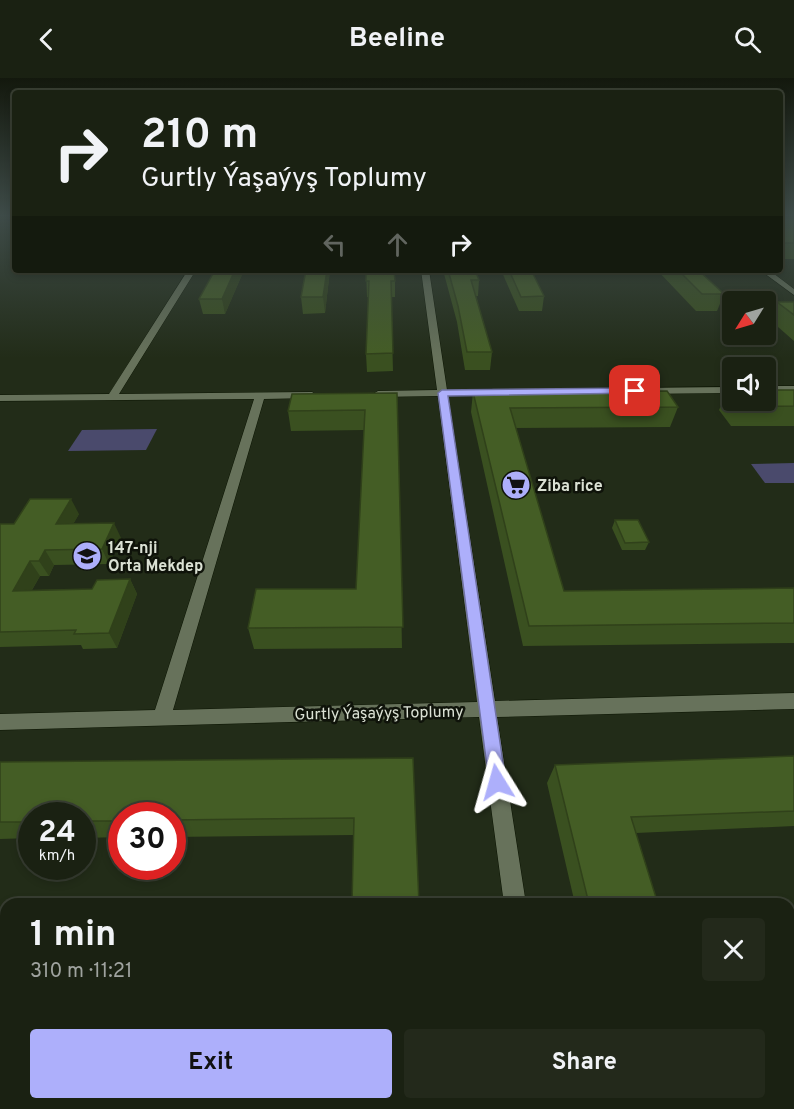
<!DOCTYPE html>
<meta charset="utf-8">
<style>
:root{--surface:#1a2112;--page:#23291b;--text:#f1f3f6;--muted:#9fa39f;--line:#383e32;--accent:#adaffb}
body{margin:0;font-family:Overpass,sans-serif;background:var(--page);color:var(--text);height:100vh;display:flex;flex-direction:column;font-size:22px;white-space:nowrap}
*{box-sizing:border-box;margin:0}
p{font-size:20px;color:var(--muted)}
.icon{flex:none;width:33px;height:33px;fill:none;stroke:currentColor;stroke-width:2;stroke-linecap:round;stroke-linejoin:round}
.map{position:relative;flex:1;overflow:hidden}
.panel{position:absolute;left:0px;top:820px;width:795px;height:212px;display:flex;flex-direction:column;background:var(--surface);border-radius:18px 18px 0 0;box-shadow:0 3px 9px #0003,0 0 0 2px var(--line)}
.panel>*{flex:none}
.hud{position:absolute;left:12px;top:12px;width:771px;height:183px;border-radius:6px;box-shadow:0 3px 9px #0003,0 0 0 2px var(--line);background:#1a2112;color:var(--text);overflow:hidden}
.needle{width:39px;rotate:233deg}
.fabs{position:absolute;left:722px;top:213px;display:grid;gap:12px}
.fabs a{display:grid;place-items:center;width:54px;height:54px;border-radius:6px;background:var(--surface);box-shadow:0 3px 9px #0003,0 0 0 2px var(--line);font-size:30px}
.speed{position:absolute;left:18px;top:724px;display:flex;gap:12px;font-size:30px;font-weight:700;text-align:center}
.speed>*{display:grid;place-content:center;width:78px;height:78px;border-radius:50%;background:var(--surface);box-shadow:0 3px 9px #0003,0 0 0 2px var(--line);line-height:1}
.speed small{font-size:15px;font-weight:400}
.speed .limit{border:9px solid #d22;background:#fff;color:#111}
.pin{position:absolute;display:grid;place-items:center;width:51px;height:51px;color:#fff;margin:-26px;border-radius:12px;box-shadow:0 3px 9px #0006}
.me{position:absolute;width:66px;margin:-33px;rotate:352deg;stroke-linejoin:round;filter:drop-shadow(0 0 4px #0008)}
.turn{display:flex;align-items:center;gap:21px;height:126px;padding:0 30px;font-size:27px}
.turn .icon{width:78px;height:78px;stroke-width:2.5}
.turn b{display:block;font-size:42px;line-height:51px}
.lanes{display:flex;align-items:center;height:57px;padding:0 30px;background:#0003;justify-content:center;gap:30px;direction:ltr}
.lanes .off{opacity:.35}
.round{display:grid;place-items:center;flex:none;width:63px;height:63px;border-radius:6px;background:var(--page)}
.summary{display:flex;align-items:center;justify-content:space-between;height:102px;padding:0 30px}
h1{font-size:36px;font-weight:700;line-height:45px}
.action{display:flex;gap:12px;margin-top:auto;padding:12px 30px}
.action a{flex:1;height:69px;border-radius:6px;background:var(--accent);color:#111;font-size:24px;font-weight:700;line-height:69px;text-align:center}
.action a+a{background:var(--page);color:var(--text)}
header{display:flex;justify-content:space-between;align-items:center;height:78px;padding:0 30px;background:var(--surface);font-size:27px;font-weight:700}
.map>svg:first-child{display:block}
.green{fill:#4a4a6c}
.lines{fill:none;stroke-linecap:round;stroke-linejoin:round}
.minor-casing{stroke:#0c1503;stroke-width:1}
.minor{fill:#67725b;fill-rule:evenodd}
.wall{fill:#3a5020}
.shaded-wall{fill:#30411a}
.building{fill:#445d25;stroke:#30411a;stroke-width:1.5}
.route{fill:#adaffb;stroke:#7072a3;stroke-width:1.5}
.labels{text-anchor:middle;stroke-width:5;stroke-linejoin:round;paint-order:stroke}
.poi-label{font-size:16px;font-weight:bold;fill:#dbe1d4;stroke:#0f130a;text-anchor:start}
.street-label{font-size:16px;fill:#dbe1d4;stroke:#0f130a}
</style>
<header><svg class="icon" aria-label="back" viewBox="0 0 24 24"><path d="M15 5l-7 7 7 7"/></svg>Beeline<svg class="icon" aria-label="search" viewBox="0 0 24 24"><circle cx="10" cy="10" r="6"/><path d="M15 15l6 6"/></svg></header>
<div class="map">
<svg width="794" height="1031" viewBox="0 0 794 1031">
<rect width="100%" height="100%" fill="#222c18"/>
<!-- green -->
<g class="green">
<polygon points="157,351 146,372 68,373 82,352"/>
<polygon points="794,385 794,405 765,405 751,386"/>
</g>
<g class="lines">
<!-- minor casing -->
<g class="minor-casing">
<g id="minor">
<polygon points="188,192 196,192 119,316 312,314 317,317 312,320 264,321 173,632 477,624 438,318 378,319 373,316 378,313 437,312 421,192 429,192 447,312 492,311 497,314 492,317 448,318 495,623 794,615 794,631 497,639 526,826 504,826 479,639 0,652 0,636 155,632 254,321 0,323 0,317 109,316"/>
<polygon points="760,192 769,192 794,211 794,217"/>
<rect x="765" y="308" width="29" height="6"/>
<polygon points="732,309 732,315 537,317 532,314 537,311"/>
<polygon points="529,1026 557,1026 558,1031 530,1031"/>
</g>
</g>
<!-- minor -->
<use href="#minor" class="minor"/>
</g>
<!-- wall -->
<g class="wall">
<rect x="780" y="140" width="14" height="41"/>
<polygon points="215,192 244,192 225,236 203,236 199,221"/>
<polygon points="306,192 330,192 325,235 303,236 301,219"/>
<polygon points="366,192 395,203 395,219 391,219 393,293 367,294 366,276 369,219 367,219"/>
<polygon points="443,192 475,192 479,202 478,218 476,218 492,274 490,292 465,292 457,244"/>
<polygon points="501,192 531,192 544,218 542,233 519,233"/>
<polygon points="657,192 698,192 724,216 717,233 696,233"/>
<polygon points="777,224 794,224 794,263 769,241"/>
<polygon points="794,312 794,348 731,348 719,332 728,313 732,313 732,322 765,322"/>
<polygon points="473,314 678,329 670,349 516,350 564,513 794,510 794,565 523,568 471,334"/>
<polygon points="397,315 402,570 254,571 248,550 356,511 364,352 291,353 288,333"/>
<polygon points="79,436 73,446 121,460 109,486 54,487 49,498 40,498 32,512 92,511 130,501 137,516 117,570 83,571 81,567 0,569 0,446 14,446"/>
<polygon points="615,442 649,464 645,472 622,472 612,450"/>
<polygon points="794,678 794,748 636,755 658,826 575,826 547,705 555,687"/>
<polygon points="413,680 354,757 172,759 172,738 122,738 122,759 82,760 82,738 32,738 32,760 0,761 0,684"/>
</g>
<!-- shaded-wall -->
<g class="shaded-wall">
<polygon points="235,192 244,192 225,236 222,221"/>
<polygon points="327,192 330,192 325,235 323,219"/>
<polygon points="71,421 79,436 65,461 56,446"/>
<polygon points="114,445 121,460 109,486 102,471"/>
<polygon points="45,472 54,487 49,498 39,483"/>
<polygon points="30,483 40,498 23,527 13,513"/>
<polygon points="130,501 137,516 117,570 109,555"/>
</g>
<!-- building -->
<g class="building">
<rect x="780" y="140" width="14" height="25"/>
<polygon points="215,192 235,192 222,221 199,221"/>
<polygon points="306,192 327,192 323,219 301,219"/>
<polygon points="366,192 394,192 395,203 391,203 393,275 366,276 369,203 366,203"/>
<polygon points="448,192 475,192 479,202 471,202 492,274 467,274 458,228"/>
<polygon points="509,192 531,192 544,218 521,219"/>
<polygon points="678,192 698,192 724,216 702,216"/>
<polygon points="777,224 794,224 794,237"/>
<polygon points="765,312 794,312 794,328 741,329 736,322 765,322"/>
<polygon points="667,313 678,329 510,330 564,513 794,510 794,545 529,548 473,314"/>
<polygon points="728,313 732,313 732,318"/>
<polygon points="397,315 403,549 248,550 256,511 356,511 365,332 288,333 292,316"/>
<polygon points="30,421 71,421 56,446 114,445 102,471 45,472 39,483 30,483 13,513 92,511 97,502 130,501 109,555 74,556 76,552 0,554 0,446 14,446"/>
<polygon points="615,442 638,442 649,464 625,465"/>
<polygon points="794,678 794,733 631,739 658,826 589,826 555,687"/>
<polygon points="413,680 419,826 352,826 354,740 172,742 172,738 122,738 122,743 82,743 82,738 32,738 32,744 0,744 0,684"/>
</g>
<!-- sky -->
<linearGradient id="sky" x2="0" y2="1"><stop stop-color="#13180d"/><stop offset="0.49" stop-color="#3e4b48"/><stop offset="1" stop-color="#3e4b48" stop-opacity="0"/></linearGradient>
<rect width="794" height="280" fill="url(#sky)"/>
<!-- route -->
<polygon class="route" points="635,310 639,313 638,315 448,318 506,704 504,710 497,713 491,710 489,704 438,315 442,312"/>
<!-- icons -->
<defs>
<g id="supermarket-disc" transform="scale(1.5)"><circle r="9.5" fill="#adaffb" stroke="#0f130a"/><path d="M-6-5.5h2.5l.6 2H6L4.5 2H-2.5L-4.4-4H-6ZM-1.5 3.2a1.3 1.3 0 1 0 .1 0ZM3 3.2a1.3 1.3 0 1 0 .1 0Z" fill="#111"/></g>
<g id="school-disc" transform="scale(1.5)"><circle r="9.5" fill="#adaffb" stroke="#0f130a"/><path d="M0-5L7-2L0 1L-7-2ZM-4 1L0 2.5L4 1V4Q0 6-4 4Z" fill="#111"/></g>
</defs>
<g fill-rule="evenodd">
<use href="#supermarket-disc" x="516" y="407"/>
<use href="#school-disc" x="87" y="478"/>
</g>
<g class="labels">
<!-- poi labels -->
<g class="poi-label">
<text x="537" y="413">Ziba rice</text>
<text x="108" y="475">147-nji<tspan x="108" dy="18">Orta Mekdep</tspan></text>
</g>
<!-- street labels -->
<g class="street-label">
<text transform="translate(379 634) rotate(-1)" y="6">Gurtly Ýaşaýyş Toplumy</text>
</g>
</g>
</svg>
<div class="fabs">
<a><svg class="needle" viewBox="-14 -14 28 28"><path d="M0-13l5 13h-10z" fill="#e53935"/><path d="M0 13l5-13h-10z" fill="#9fa39f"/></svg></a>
<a><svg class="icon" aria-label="sound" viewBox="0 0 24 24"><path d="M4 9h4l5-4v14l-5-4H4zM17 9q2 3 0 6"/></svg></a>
</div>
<div class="speed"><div>24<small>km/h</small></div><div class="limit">30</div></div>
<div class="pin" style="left:635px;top:313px;background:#d93025"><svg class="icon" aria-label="arrive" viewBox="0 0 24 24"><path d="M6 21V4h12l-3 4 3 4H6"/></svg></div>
<svg class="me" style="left:497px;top:704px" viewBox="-20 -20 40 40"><path d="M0-17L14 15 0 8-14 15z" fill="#adaffb" stroke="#fff" stroke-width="4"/></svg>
<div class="hud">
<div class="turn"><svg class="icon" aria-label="right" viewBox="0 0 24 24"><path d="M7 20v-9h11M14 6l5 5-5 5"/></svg><div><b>210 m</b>Gurtly Ýaşaýyş Toplumy</div></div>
<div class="lanes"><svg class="icon off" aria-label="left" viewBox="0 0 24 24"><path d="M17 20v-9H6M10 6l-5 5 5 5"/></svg><svg class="icon off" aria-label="ahead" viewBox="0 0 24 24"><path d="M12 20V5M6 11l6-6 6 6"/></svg><svg class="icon" aria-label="right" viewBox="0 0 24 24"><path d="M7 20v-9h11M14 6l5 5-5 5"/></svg></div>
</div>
<section class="panel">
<div class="summary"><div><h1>1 min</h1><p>310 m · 11:21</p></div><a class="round"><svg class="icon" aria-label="close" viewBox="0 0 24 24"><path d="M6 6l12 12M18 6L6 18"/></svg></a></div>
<div class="action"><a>Exit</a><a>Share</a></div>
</section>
</div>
